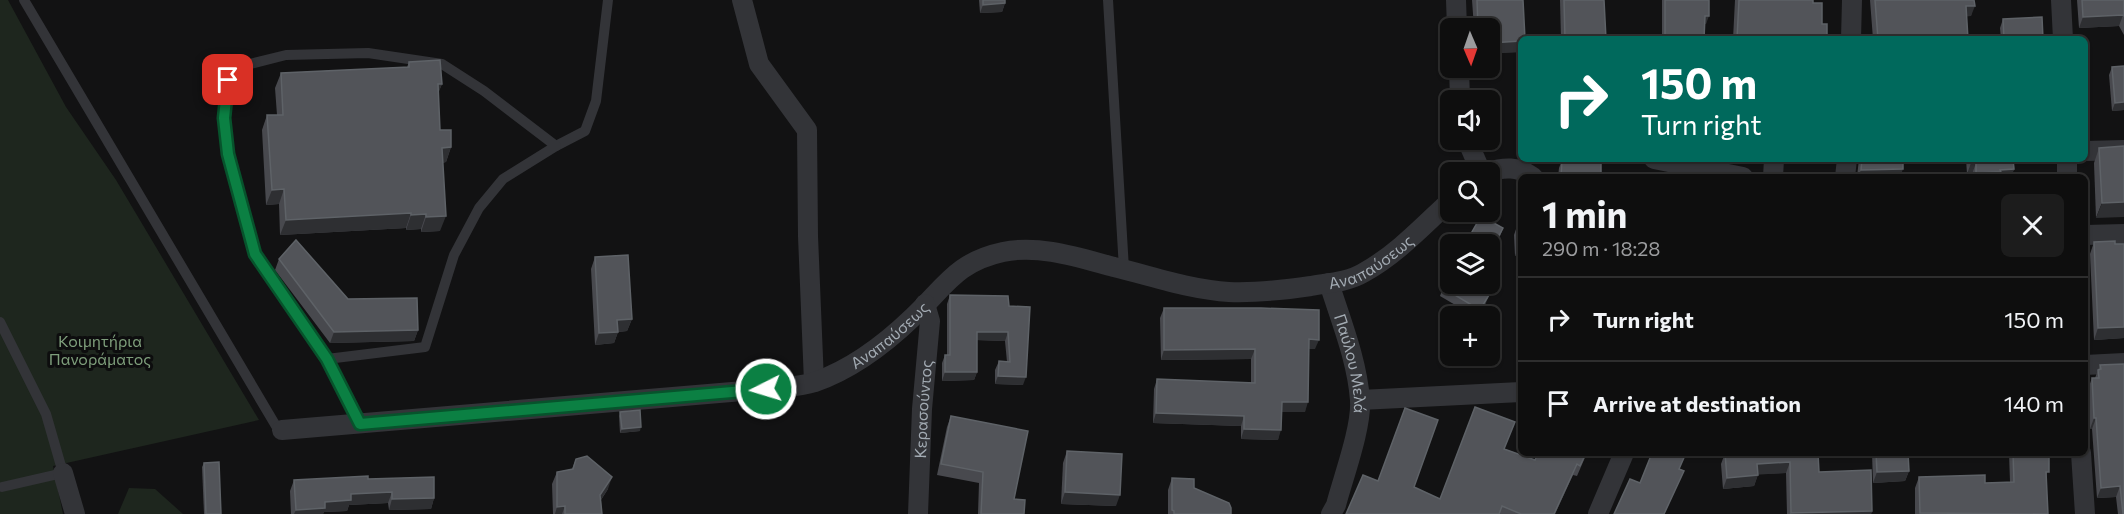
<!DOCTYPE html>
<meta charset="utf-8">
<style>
:root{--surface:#0e0e0e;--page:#1c1c1c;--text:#f1f3f6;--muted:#9b9c9e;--line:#2e2e2e}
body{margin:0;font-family:Commissioner,sans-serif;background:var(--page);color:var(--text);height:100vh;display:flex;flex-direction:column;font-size:22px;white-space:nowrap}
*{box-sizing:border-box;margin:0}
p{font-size:20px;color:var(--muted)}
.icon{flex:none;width:33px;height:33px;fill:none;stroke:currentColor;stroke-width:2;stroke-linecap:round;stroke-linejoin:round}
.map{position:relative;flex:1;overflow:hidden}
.sheet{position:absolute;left:1518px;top:174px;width:570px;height:282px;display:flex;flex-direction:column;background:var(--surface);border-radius:9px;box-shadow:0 2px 4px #0004,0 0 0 2px var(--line)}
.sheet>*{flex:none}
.hud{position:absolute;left:1518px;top:36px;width:570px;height:126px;border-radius:9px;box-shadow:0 2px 4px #0004,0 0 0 2px var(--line);background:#00695c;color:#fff;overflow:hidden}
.needle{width:39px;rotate:178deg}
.fabs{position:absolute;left:1440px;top:18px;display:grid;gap:12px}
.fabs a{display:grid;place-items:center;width:60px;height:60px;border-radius:9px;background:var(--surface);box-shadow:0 2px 4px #0004,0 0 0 2px var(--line);font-size:30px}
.pin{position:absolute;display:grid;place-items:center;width:51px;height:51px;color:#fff;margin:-26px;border-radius:12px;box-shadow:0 3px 9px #0006}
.me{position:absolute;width:66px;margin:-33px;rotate:265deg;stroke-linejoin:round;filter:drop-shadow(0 0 4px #0008)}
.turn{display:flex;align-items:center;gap:21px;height:126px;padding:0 24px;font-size:27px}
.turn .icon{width:78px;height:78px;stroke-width:2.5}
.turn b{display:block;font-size:42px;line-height:51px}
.round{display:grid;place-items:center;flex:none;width:63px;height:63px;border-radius:9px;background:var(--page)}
.head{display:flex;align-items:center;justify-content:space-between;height:102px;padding:0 24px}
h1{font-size:36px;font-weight:700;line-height:45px}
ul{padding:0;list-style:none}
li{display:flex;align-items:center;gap:18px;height:84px;padding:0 24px;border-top:2px solid var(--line)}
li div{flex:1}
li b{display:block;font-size:22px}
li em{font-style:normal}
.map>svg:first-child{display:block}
.green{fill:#1e261e}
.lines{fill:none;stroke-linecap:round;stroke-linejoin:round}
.service{stroke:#333438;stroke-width:10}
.minor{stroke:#333438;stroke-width:20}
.wall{fill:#48494e}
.shaded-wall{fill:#2e2f32}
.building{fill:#525459;stroke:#5e6267;stroke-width:1.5}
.route-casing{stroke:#07532c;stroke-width:15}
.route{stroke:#0b8043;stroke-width:10}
.labels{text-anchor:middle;stroke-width:6;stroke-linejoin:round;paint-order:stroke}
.street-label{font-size:16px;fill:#a3abb3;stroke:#0d0d0e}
.park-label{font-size:16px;fill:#7e9e7b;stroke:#0d0d0e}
</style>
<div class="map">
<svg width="2124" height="514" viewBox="0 0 2124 514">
<rect width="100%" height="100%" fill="#121213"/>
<!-- green -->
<g class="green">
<polygon points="0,0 8,0 66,107 116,180 259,420 53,466 63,514 0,514"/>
<polygon points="129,488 155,489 183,514 118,514"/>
</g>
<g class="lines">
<!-- service -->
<g class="service">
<polyline points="24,0 276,426 282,430"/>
<polyline points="1108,0 1124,269"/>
<polyline points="556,146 585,131 596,101 608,0"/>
<polyline points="0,322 46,414 63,473 2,487"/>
<polyline points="327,359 425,347 454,255 479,208 503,179 556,146 484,91 442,64 368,53 286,55 246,65 228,80 224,118 228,154 255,254 327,359 360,424"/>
</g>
<!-- minor -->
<g class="minor">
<polyline points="742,0 759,64 807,130 808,236 814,382"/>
<polyline points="1456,0 1457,28"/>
<polyline points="2061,0 2063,39"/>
<polyline points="1851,39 1852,0"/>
<polyline points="1459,68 1460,100"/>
<polyline points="1467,140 1481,172"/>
<polyline points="2085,151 2124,150"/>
<polyline points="1654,159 1743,177"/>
<polyline points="2067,159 2067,177"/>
<path d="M1487,172c17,-5 31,-6 46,5"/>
<polyline points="1773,177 1774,159"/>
<polyline points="1845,177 1847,159"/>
<polyline points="2085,235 2124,234"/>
<path id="s1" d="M1329,283c12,38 28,77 31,117 2,27 -17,78 -24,105l-5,9"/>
<polyline points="2085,365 2124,363"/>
<polyline points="1360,400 1521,392"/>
<path id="s2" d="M282,430l484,-41c16,-2 34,-2 49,-7 37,-13 70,-38 98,-65 32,-30 43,-55 90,-65 36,-8 77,6 111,15 38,9 77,23 115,25 27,1 55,-2 82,-6 17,-3 37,-4 52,-13 33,-18 60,-47 87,-72"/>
<polyline points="2081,453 2085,514"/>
<polyline points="63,473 75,514"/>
<path id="s3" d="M918,514l4,-105 8,-88 -5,-17"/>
<polyline points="1598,514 1624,453"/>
</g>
</g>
<!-- wall -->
<g class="wall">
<polygon points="979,0 1005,0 1005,3 1002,12 980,13"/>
<polygon points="1472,0 1523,0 1521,52 1490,53 1490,28 1474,28"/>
<polygon points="1560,0 1604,0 1606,39 1561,39"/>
<polygon points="1662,0 1709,0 1706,24 1704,24 1704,39 1662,39"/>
<polygon points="1735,0 1813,0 1813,3 1827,39 1733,39"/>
<polygon points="1870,0 1974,0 1971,16 1966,16 1968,39 1873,39"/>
<polygon points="2077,0 2124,0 2124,35 2119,26 2079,28"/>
<polygon points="2003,19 2043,39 2001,39 2000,28"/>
<polygon points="409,62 442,84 438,93 440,130 451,147 446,162 442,163 440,231 421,232 421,229 406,230 406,228 280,235 279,204 266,205 262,130 267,115 277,115 275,88 281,73 407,67"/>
<polygon points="2124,66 2124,110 2112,111 2109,75 2112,67"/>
<polygon points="2124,146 2096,218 2094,163 2099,148"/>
<polygon points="1859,159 1966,159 1903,162 1900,177 1857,177"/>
<polygon points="1966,159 2013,159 2014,169 2011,177 1972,177 1972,174 1967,174"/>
<polygon points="1562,160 1601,177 1558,177 1559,168"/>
<polygon points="1517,226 1521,226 1521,301 1518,256 1515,256 1514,235"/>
<polygon points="1503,228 1500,236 1490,244 1467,244 1468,239"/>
<polygon points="2094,242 2115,244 2124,244 2124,338 2094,340 2090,254"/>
<polygon points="595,257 632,319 627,331 618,332 614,343 595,345 591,269"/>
<polygon points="279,259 348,299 418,330 414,341 330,343 275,270"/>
<polygon points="1476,287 1486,303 1478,316 1474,316 1440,296 1443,288"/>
<polygon points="950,295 1009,306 1023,385 995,384 995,370 999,361 1007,362 1005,341 977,340 977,372 974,380 942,381 942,363 945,355 947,355 947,304"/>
<polygon points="1164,308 1315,349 1309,349 1305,412 1282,412 1278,440 1241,439 1241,426 1153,423 1154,389 1157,379 1251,383 1251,359 1161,360 1160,318"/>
<polygon points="2100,365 2124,514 2118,514 2116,497 2097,498 2092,429 2090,429 2088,389 2092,378 2095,378"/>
<polygon points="620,412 640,431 620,433 619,416"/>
<polygon points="951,416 1014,499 1024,514 978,514 979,483 937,475 947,427"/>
<polygon points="1505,449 1535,460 1587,453 1577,476 1573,475 1555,514 1346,514 1378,481 1414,487 1440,499"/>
<polygon points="1067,451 1116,506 1061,504 1063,463"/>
<polygon points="1725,453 1818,453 1819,472 1872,511 1871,514 1787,514 1786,473 1758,474 1754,486 1723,489 1721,464"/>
<polygon points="1872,453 1908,453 1909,471 1905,481 1873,483"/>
<polygon points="2009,453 2049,453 2046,480 2048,514 1915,514 1915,488 1919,477 1985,483 2010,482"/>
<polygon points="576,459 608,489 601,500 602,514 553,514 552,484 557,472 572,469"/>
<polygon points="204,463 220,514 204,514 202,467"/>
<polygon points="1172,478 1194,488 1231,514 1168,514 1168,490"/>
<polygon points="368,479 434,498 431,509 389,510 388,503 349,505 347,511 324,512 323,514 291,514 290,491 294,480"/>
</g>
<!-- shaded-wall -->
<g class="shaded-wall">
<polygon points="1005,3 1002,12 980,13 983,5"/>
<polygon points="1966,6 1975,6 1971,16 1962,17"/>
<polygon points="2123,15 2119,26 2079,28 2083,17"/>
<polygon points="1705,16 1709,16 1706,24 1702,24"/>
<polygon points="1521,41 1521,52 1490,53 1490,43"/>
<polygon points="438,84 442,84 436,99"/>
<polygon points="2124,102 2124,110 2112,111 2115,103"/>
<polygon points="451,147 446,162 436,163 442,148"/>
<polygon points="1900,159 1966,159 1899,163"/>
<polygon points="1971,163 1976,163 1972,174 1967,174"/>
<polygon points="1903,169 1900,177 1858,177 1861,170"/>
<polygon points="2014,169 2011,177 1975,177 1976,173 2000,170"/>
<polygon points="284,189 279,204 266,205 272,190"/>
<polygon points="2124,202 2124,217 2096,218 2102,203"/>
<polygon points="411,213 406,228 280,235 286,220"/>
<polygon points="426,214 421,229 406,230 411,215"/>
<polygon points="446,216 440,231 421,232 426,217"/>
<polygon points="1503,228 1500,236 1490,256 1490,253"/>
<polygon points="1518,248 1521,248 1518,256 1515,256"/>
<polygon points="1489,295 1486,303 1477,316 1480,310"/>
<polygon points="632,319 627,331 618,332 614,343 595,345 599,333 617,320"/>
<polygon points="2124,327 2124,338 2094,340 2098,328"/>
<polygon points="418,330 414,341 330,343 334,332"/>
<polygon points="977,332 1008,332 1005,341 974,340"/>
<polygon points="1309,339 1319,340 1315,349 1305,349"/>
<polygon points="1255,349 1251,359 1161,360 1164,350"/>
<polygon points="945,372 977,372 974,380 942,381"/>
<polygon points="998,376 1026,377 1023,385 995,384"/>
<polygon points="1282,402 1308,402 1305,412 1278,412"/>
<polygon points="1156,413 1244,416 1241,426 1153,423"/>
<polygon points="2094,418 2096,418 2092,429 2090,429"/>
<polygon points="641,427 640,431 620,433 622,429"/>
<polygon points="1244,429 1281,430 1278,440 1241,439"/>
<polygon points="1790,462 1786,473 1753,475 1757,464"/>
<polygon points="1577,464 1555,514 1554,514"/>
<polygon points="1909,471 1905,481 1873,483 1877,472"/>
<polygon points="1758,475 1754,486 1723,489 1727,478"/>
<polygon points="612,477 608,489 596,507 600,495"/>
<polygon points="2120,486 2116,497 2097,498 2101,488"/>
<polygon points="392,492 388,503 349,505 347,511 324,512 323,514 294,514 296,510 351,494"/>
<polygon points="1065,492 1120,495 1116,506 1061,504"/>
<polygon points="434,498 431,509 389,510 392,499"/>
<polygon points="565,506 562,514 555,514 557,507"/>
<polygon points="1872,511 1871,514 1791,514 1791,513"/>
</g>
<!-- building -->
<g class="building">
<polygon points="983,0 1005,0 1005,3 983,5"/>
<polygon points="1477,0 1523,0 1525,39 1521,39 1521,41 1490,43 1490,28 1478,28"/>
<polygon points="1564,0 1604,0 1606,39 1565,39"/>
<polygon points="1665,0 1709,0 1709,16 1705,16 1704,39 1665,39"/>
<polygon points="1739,0 1813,0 1813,3 1822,3 1822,24 1827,24 1827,39 1737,39"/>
<polygon points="1875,0 1974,0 1975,6 1966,6 1968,39 1878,39"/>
<polygon points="2082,0 2124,0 2124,16 2123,15 2083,17"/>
<polygon points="2042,17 2043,39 2004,39 2003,19"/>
<polygon points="440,60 442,84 438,84 440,130 451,130 451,147 442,148 446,216 426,217 426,214 411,215 411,213 286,220 284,189 272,190 267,115 283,115 281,73 409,67 409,62"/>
<polygon points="2124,66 2124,102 2115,103 2112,67"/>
<polygon points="2124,146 2124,202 2102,203 2099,148"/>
<polygon points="1862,159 1903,159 1903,169 1861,170"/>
<polygon points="1971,159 2013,159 2014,169 2000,170 2001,172 1976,173 1976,163 1971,163"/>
<polygon points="1562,160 1601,161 1601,177 1561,177"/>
<polygon points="1481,216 1503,228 1490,253 1490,244 1470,244 1472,241 1468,239"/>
<polygon points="1517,226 1521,226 1521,250 1521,248 1518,248"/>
<polygon points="296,240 348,299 417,298 418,330 334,332 279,259"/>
<polygon points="2115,241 2115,244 2124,244 2124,327 2098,328 2094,242"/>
<polygon points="628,255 632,319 617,320 618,332 599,333 595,257"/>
<polygon points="1450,277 1450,284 1476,284 1474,286 1489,295 1480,310 1443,288"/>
<polygon points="950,295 1008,296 1009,306 1030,307 1026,377 998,376 999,361 1010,362 1008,332 977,332 977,372 945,372 945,355 950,355"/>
<polygon points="1164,308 1261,308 1319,310 1319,340 1309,339 1308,402 1282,402 1281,430 1244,429 1244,416 1156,413 1157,379 1255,383 1255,349 1164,350"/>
<polygon points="2124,364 2124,514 2123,514 2120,486 2101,488 2096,418 2094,418 2092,378 2099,378 2098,370 2101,369 2100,365"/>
<polygon points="1475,407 1515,422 1504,449 1535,460 1538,453 1586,453 1580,466 1577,464 1554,514 1521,514 1502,506 1499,514 1346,514 1363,475 1378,481 1405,408 1438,420 1414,487 1440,499"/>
<polygon points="640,410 641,427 622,429 620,412"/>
<polygon points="951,416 1028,431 1014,499 1025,500 1024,514 981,514 983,472 941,464"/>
<polygon points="1067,451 1122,454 1120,495 1065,492"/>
<polygon points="1652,453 1686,453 1679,469 1684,471 1664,514 1614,514 1630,479 1640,483"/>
<polygon points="1725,453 1818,453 1819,472 1871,470 1872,511 1791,513 1790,462 1757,464 1758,475 1727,478"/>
<polygon points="1876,453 1908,453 1909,471 1877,472"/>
<polygon points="2013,453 2049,453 2049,472 2046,472 2048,514 1920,513 1919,477 1985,475 1985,483 2014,482"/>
<polygon points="587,456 612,477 600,495 602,514 565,514 565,506 557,507 557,472 573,469 576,459"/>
<polygon points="219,462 221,514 206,514 204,463"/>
<polygon points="368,476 368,479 434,477 434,498 392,499 392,492 351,494 351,500 325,502 325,508 296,510 294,480"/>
<polygon points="1172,478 1194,479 1194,488 1229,503 1231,508 1231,514 1174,514 1174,511 1172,510"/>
</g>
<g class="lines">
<!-- route casing -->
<g class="route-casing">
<polyline id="route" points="228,80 224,118 228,154 255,254 327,359 360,424 766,389"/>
</g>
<!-- route -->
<use href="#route" class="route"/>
</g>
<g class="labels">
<!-- street labels -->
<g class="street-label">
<text dy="6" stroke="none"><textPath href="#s2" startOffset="1146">Αναπαύσεως</textPath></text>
<text dy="6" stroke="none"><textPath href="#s2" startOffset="624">Αναπαύσεως</textPath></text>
<text dy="6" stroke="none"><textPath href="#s1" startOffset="84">Παύλου Μελά</textPath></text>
<text dy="6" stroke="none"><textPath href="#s3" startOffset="105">Κερασούντος</textPath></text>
</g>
<!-- park labels -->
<g class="park-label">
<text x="100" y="347">Κοιμητήρια<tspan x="100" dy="18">Πανοράματος</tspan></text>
</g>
</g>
</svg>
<div class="fabs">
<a><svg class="needle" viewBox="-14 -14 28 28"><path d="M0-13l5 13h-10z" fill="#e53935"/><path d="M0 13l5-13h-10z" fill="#9b9c9e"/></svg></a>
<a><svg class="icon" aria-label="sound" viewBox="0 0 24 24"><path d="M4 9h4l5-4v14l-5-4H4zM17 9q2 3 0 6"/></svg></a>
<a><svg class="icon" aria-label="search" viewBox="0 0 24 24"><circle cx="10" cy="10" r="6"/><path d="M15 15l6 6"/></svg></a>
<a><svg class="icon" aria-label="layers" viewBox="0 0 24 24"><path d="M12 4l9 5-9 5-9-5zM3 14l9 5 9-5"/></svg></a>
<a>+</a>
</div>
<div class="pin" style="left:228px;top:80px;background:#d93025"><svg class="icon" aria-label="arrive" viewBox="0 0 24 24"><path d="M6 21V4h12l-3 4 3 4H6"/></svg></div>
<svg class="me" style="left:766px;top:389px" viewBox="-20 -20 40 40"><circle r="17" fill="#0b8043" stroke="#fff" stroke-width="3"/><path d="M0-11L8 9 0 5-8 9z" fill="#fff"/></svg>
<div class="hud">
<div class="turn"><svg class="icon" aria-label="right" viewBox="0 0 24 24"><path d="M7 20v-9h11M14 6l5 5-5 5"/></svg><div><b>150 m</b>Turn right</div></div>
</div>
<section class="sheet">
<div class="head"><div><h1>1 min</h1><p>290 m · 18:28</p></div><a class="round"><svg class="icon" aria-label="close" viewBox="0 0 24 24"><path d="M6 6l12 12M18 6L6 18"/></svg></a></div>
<ul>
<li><svg class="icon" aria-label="right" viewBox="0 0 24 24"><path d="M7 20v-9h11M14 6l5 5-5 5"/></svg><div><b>Turn right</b></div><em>150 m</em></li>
<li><svg class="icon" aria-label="arrive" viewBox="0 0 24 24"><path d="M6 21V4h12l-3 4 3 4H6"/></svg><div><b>Arrive at destination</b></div><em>140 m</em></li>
</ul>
</section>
</div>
